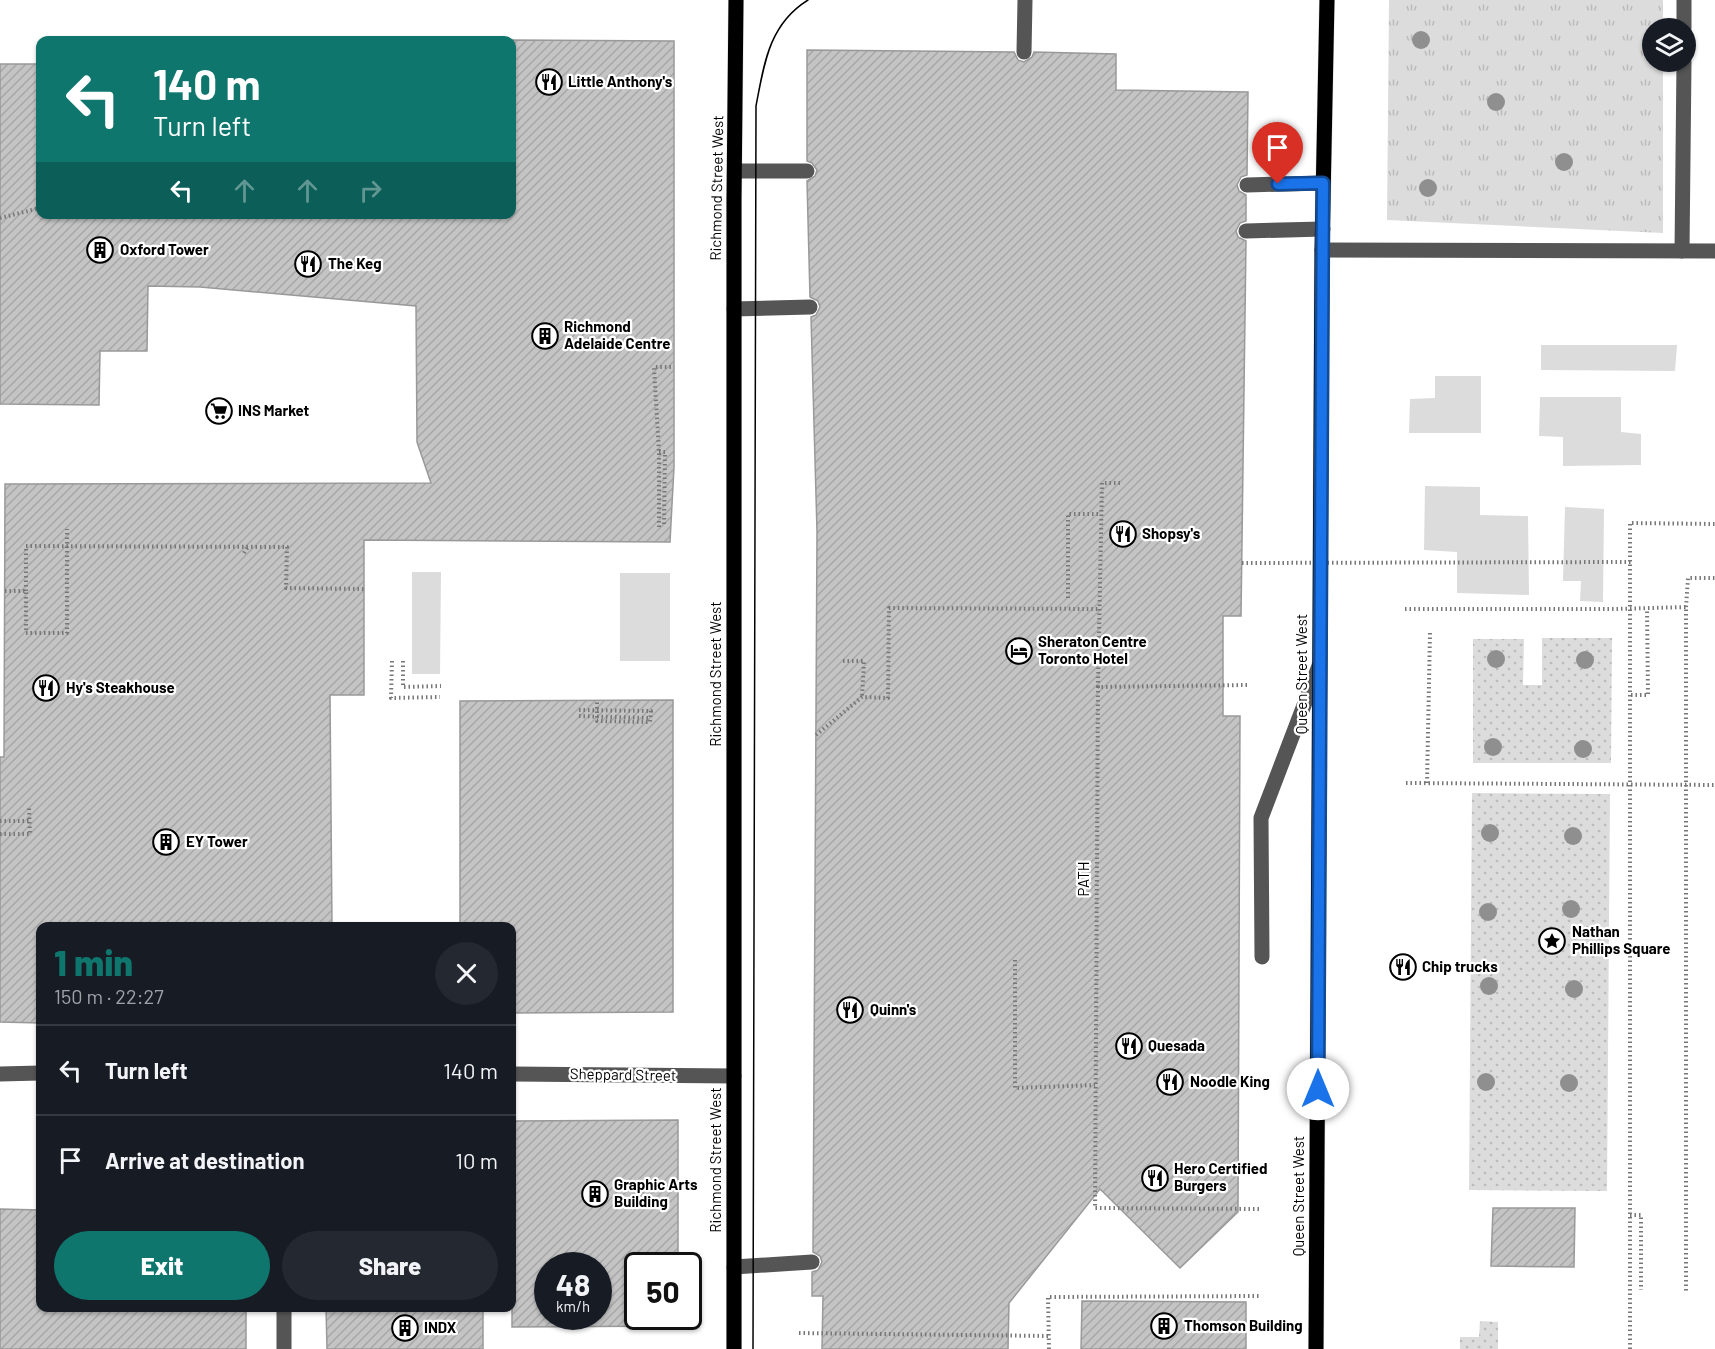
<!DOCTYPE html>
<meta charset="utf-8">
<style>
:root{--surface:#171b24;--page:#242831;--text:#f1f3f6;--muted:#9ea1a6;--line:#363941;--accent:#0f766e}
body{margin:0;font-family:Barlow,sans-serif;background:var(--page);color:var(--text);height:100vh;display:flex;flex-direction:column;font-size:22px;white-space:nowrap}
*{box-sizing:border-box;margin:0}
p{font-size:20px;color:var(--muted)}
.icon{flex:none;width:33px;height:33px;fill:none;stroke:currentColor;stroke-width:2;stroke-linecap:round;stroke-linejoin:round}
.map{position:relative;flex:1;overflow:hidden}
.panel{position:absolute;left:36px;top:922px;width:480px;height:390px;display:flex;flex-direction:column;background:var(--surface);border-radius:12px;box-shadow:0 2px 4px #0004}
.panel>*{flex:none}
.banner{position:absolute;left:36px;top:36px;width:480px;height:183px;border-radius:12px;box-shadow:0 2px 4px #0004;background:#0f766e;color:#fff;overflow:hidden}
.tools{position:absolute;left:1642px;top:18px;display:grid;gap:12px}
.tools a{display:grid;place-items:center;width:54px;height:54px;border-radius:50%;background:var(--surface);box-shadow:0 2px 4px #0004;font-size:30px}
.speed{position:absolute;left:534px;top:1252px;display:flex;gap:12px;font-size:30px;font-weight:700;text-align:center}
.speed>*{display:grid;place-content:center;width:78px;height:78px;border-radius:50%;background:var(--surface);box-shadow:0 2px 4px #0004;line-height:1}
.speed small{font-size:15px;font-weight:400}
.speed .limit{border:3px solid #111;border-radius:9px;background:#fff;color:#111}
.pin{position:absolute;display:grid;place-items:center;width:51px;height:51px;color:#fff;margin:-62px -26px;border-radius:50% 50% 50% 0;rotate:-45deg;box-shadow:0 0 6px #0007}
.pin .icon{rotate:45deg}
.me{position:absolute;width:66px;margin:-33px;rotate:0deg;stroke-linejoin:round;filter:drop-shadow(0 0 4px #0008)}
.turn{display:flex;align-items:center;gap:21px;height:126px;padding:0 18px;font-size:27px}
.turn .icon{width:78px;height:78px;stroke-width:2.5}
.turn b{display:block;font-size:42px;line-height:51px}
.lanes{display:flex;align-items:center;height:57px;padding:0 18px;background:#0003;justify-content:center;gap:30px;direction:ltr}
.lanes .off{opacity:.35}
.round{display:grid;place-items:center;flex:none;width:63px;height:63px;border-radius:32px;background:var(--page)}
.headline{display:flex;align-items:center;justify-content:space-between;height:102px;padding:0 18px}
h1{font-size:36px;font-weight:800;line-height:45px;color:var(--accent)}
.primary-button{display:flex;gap:12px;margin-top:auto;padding:12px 18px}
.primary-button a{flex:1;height:69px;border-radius:36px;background:var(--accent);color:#fff;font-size:24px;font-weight:800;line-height:69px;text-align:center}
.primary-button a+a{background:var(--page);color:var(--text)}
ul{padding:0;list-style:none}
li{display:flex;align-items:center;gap:18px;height:90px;padding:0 18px;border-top:2px solid var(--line)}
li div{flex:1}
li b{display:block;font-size:22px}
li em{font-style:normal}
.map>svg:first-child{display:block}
.grass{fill:url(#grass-dots)}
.park{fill:url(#park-tufts)}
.garden{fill:#dcdcdc}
.building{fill:url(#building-hatch);stroke:#999;stroke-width:1.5;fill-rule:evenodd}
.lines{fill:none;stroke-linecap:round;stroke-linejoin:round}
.major-casing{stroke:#dbdbdb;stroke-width:16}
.path{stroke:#777;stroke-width:4;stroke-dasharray:1.5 3;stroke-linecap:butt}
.minor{stroke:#555;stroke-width:15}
.major{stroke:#000;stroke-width:15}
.tram{stroke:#000;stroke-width:1.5}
.path-bridge{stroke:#777;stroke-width:4;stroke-dasharray:1.5 3;stroke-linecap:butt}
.tree{fill:#8f8f8f}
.route-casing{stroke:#114b97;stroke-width:15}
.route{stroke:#1a73e8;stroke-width:10}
.labels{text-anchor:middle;stroke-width:4.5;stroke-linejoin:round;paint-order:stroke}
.poi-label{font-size:15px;font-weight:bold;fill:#000;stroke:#fff;text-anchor:start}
.street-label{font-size:15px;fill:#000;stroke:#fff}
</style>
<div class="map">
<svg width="1715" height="1349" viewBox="0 0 1715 1349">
<defs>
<pattern id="grass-dots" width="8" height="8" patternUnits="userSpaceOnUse" patternTransform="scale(1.5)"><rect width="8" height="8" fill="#dcdcdc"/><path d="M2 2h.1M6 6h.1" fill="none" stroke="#bbb" stroke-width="1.8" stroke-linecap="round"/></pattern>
<pattern id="park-tufts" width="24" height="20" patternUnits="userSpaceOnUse" patternTransform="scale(1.5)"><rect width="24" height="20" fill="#dcdcdc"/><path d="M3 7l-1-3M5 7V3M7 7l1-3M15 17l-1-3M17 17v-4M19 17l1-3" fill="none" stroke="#bbb"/></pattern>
<pattern id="building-hatch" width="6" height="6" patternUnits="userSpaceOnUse" patternTransform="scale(1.5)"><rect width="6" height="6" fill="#c4c4c4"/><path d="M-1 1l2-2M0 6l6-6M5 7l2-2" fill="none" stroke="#a7a7a7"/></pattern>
</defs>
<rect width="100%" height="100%" fill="#fff"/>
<!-- grass -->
<g class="grass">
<polygon points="1542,638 1612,638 1611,763 1473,763 1473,639 1524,639 1523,685 1542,685"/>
<polygon points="1472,793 1610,794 1607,1191 1469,1190"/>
<polygon points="1480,1321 1498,1322 1498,1349 1460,1349 1460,1337 1479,1337"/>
</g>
<!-- park -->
<polygon class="park" points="1389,0 1663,0 1663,28 1653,28 1653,62 1663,62 1663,233 1387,220"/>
<!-- garden -->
<g class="garden">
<polygon points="1541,345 1677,345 1675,371 1541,370"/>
<polygon points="1435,376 1481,376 1481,433 1409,433 1410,399 1435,398"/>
<polygon points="1540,397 1621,397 1621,432 1641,434 1641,465 1563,466 1563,437 1539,436"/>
<polygon points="1425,486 1480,487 1480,515 1528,516 1529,595 1457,593 1457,552 1424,550"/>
<polygon points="1565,507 1604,509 1603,602 1580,601 1581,581 1563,581"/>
<polygon points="412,572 441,572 440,674 412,674"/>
<rect x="620" y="573" width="50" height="88"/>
</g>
<!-- building -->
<g class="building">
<polygon points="512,40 674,41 674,467 670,542 364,540 364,695 330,695 332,927 40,927 40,1023 0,1022 0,757 4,757 5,484 431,483 417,442 416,306 200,287 148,286 147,351 100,351 99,405 0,404 0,64 40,64 40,214 512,214"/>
<polygon points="807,50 1014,52 1018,60 1024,62 1032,57 1034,52 1116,54 1116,90 1248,92 1247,175 1241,177 1237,185 1239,191 1246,195 1246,221 1240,223 1236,231 1238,237 1246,241 1241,616 1223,616 1223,716 1240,716 1238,1212 1180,1268 1100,1189 1009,1303 1008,1349 822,1349 823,1296 812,1296 812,1272 818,1270 822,1262 820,1256 813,1252 817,531 811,317 816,315 820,307 818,301 810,297 807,181 815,176 817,170 812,163 807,161"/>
<polygon points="673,700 673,1012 512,1013 512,927 460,927 460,701"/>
<path d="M678,1120v146h-40v51h41v9l-167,1v-206zM548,1266h50v51h-50z"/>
<polygon points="1493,1208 1575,1208 1574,1267 1491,1266"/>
<polygon points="0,1209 40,1210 40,1308 246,1308 246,1349 0,1349"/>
<polygon points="1082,1301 1246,1302 1246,1349 1081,1349"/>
<polygon points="326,1308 483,1308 483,1349 327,1349"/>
</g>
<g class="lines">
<!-- major casing -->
<g class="major-casing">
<g id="major">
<polyline points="734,1349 734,200 736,0"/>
<polyline points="1316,1349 1322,250 1327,0"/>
</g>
</g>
<!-- path -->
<g class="path">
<polyline points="0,218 40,208"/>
<polyline points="659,452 665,452 664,527"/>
<polyline points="659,527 659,452 654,367 674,367"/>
<polyline points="244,553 248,547"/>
<polyline points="5,591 26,591 26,633 67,633 67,529"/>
<polyline points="26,591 26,546 287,547 286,588 364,589"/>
<polyline points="1068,598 1068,514 1101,514"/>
<polyline points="1686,607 1688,578 1715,578"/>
<polyline points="1405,609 1616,609 1686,607 1686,1291"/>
<polyline points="392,661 391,698 440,697"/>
<polyline points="403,661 403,687 441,686"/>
<polyline points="843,661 864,661 862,697"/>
<polyline points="1247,685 1098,687 1095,1208 1261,1209"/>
<polyline points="1098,687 1102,483 1121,483"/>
<polyline points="1631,695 1648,695 1647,609"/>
<polyline points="579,710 651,711 650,722 597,721 597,700"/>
<polyline points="579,716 650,718"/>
<polyline points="816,735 862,697 888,698 889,608 1099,609"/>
<polyline points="1406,783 1715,785"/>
<polyline points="1427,783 1430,633"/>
<polyline points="0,821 29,821"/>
<polyline points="0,834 30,834 29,808"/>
<polyline points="1015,960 1015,1088 1095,1085"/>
<polyline points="1630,1215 1641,1215 1641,1290"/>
<polyline points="799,1333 1048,1336"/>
<polyline points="1049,1349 1048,1297 1260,1296"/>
</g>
<!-- minor -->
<g class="minor">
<polyline points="1684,28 1684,0"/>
<polyline points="1024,52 1025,0"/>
<polyline points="735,171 807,171"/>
<polyline points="1247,185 1323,183"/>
<polyline points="1246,231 1323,229"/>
<polyline points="1322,250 1715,251"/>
<polyline points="1682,251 1684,62"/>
<polyline points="734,309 810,307"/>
<polyline points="1262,957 1261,818 1319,666"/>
<polyline points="0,1074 40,1073"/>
<polyline points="512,1074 734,1076"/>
<polyline points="734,1267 812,1262"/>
<polyline points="284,1308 284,1349"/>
</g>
<!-- major -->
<use href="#major" class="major"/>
<!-- tram -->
<path class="tram" d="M753,1349l3,-1243c8,-42 13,-82 52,-106"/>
<!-- path-bridge -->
<g class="path-bridge">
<polyline points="1242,563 1631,562"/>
<polyline points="1630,1349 1630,523 1715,524"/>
</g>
</g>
<!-- trees -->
<g class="tree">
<circle cx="1421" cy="40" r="9"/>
<circle cx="1496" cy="102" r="9"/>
<circle cx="1564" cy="162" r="9"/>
<circle cx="1428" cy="188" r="9"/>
<circle cx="1496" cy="659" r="9"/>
<circle cx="1585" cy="660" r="9"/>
<circle cx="1493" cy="747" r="9"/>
<circle cx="1583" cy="749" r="9"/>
<circle cx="1490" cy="833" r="9"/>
<circle cx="1573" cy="836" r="9"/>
<circle cx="1571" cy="909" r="9"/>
<circle cx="1488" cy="912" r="9"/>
<circle cx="1489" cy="986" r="9"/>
<circle cx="1574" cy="989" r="9"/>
<circle cx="1486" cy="1082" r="9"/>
<circle cx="1569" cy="1083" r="9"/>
</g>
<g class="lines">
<!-- route casing -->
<g class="route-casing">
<polyline id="route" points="1278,184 1323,183 1318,1089"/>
</g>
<!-- route -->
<use href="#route" class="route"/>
</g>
<!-- icons -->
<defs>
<g id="restaurant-ring" transform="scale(1.35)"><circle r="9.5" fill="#fff" stroke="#000" stroke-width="1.5"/><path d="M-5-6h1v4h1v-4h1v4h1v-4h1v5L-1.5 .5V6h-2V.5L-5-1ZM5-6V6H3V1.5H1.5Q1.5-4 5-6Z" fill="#000"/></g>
<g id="building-ring" transform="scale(1.35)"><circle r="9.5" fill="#fff" stroke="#000" stroke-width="1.5"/><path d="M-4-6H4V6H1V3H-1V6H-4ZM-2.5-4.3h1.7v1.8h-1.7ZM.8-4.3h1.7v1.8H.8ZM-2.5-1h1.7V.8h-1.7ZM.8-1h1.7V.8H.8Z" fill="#000"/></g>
<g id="supermarket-ring" transform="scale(1.35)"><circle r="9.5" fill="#fff" stroke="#000" stroke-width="1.5"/><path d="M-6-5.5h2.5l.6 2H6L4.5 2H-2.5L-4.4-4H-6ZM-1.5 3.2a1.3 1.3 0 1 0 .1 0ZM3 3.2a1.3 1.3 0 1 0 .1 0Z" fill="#000"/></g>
<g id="hotel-ring" transform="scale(1.35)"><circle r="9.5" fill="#fff" stroke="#000" stroke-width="1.5"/><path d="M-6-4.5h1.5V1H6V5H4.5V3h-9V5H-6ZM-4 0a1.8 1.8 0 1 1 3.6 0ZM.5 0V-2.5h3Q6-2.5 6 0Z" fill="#000"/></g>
<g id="sight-ring" transform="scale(1.35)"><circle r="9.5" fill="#fff" stroke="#000" stroke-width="1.5"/><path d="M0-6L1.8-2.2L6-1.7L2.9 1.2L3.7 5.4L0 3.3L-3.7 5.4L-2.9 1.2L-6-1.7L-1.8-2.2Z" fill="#000"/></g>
</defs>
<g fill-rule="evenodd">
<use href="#restaurant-ring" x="549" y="82"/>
<use href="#building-ring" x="100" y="250"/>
<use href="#restaurant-ring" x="308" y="264"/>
<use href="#building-ring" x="545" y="336"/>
<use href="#supermarket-ring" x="219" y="411"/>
<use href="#restaurant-ring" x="1123" y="534"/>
<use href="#hotel-ring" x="1019" y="651"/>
<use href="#restaurant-ring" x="46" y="688"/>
<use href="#building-ring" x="166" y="842"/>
<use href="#sight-ring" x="1552" y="941"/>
<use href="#restaurant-ring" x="1403" y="967"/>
<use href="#restaurant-ring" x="850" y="1010"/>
<use href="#restaurant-ring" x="1129" y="1046"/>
<use href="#restaurant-ring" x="1170" y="1082"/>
<use href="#restaurant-ring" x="1155" y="1178"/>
<use href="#building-ring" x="595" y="1194"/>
<use href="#building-ring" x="1164" y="1326"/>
<use href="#building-ring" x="405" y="1328"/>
</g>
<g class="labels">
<!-- poi labels -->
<g class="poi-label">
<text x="568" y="87">Little Anthony's</text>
<text x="120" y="255">Oxford Tower</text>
<text x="328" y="269">The Keg</text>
<text x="564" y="332">Richmond<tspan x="564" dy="17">Adelaide Centre</tspan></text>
<text x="238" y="416">INS Market</text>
<text x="1142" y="539">Shopsy's</text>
<text x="1038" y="647">Sheraton Centre<tspan x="1038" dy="17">Toronto Hotel</tspan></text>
<text x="66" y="693">Hy's Steakhouse</text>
<text x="186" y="847">EY Tower</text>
<text x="1572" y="937">Nathan<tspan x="1572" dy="17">Phillips Square</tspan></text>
<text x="1422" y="972">Chip trucks</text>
<text x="870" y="1015">Quinn's</text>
<text x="1148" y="1051">Quesada</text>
<text x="1190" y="1087">Noodle King</text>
<text x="1174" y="1174">Hero Certified<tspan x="1174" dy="17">Burgers</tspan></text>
<text x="614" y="1190">Graphic Arts<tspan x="614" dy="17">Building</tspan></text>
<text x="1184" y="1331">Thomson Building</text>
<text x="424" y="1333">INDX</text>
</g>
<!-- street labels -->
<g class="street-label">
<text transform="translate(717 188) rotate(-89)" y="5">Richmond Street West</text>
<text transform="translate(716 674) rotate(-90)" y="5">Richmond Street West</text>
<text transform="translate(1302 674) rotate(-90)" y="5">Queen Street West</text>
<text transform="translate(1084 879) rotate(-90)" y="5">PATH</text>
<text transform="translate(623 1075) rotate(1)" y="5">Sheppard Street</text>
<text transform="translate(716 1160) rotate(-90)" y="5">Richmond Street West</text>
<text transform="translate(1299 1196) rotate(-90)" y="5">Queen Street West</text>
</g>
</g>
</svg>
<div class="tools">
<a><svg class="icon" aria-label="layers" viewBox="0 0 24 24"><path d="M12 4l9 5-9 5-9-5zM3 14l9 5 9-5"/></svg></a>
</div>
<div class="speed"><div>48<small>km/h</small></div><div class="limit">50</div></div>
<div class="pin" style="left:1278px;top:184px;background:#d93025"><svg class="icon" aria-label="arrive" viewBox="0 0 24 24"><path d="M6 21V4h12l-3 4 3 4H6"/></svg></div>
<svg class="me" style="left:1318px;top:1089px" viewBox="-20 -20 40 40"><circle r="19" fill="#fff"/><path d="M0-13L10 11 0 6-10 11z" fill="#1a73e8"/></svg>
<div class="banner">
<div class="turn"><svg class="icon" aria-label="left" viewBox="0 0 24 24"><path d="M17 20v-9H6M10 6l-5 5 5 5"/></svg><div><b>140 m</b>Turn left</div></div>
<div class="lanes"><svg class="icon" aria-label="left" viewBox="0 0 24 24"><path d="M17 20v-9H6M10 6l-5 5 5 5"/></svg><svg class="icon off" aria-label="ahead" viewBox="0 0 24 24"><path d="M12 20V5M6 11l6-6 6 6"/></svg><svg class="icon off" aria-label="ahead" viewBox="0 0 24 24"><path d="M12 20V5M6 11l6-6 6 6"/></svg><svg class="icon off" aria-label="right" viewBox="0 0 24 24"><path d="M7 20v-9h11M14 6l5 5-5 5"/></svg></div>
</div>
<section class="panel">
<div class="headline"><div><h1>1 min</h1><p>150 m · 22:27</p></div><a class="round"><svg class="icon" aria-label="close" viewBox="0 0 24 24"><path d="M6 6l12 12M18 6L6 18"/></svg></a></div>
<ul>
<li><svg class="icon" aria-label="left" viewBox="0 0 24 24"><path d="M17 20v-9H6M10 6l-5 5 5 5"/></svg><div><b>Turn left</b></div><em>140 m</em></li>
<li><svg class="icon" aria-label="arrive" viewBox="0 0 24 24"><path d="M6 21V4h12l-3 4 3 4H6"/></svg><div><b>Arrive at destination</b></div><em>10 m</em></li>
</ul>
<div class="primary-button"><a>Exit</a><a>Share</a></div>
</section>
</div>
